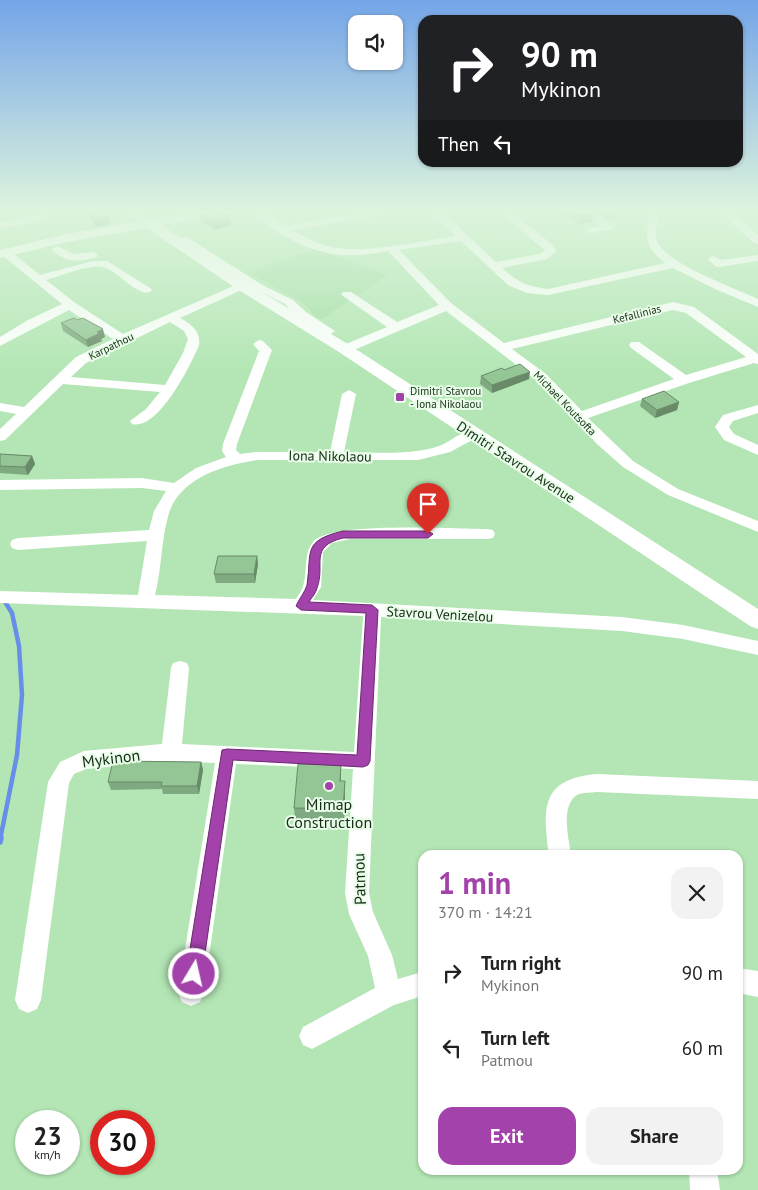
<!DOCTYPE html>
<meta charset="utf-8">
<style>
:root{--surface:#fff;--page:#f2f2f2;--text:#222;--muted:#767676;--accent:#a342aa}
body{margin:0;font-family:"PT Sans",sans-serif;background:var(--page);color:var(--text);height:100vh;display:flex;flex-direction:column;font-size:19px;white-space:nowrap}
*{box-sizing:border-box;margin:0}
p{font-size:16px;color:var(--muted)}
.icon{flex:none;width:28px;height:28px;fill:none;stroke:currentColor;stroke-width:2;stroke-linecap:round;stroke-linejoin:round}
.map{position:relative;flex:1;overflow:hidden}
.drawer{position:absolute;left:418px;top:850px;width:325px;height:325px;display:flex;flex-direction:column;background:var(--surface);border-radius:15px;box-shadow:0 1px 4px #0004}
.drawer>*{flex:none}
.guide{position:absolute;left:418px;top:15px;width:325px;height:152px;border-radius:15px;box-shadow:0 1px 4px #0004;background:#202124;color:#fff;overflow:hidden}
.tools{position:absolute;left:348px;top:15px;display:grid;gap:10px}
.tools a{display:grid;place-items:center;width:55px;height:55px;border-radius:10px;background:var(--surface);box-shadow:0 1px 4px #0004;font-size:25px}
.speed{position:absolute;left:15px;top:1110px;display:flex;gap:10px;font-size:25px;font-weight:700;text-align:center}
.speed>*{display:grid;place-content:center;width:65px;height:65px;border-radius:50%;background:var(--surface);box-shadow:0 1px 4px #0004;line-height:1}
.speed small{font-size:12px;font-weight:400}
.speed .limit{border:8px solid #d22;background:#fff;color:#111}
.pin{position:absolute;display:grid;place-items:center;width:42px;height:42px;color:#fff;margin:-51px -21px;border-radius:50% 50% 50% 0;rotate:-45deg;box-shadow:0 0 5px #0007}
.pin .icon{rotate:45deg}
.me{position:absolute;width:55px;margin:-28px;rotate:9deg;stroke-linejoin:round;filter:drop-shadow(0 0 4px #0008)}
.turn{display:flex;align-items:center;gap:18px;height:105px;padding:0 20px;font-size:22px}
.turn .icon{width:65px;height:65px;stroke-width:2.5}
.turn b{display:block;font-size:35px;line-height:42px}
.then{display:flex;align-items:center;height:48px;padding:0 20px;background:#0003;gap:10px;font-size:19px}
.round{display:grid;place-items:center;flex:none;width:52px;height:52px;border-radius:15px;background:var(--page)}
.summary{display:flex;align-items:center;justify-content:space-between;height:85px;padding:0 20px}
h1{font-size:30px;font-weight:700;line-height:38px;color:var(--accent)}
.action{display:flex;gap:10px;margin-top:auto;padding:10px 20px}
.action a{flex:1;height:58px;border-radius:15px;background:var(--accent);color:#fff;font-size:20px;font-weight:700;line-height:58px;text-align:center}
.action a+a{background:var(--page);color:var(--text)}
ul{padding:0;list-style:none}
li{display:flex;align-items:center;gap:15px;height:75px;padding:0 20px}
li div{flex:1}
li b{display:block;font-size:19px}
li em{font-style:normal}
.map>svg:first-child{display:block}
.built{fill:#a5dea6}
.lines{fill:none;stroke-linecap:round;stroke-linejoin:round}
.stream-far1{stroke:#678ee8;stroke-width:4.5}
.stream{stroke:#678ee8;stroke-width:5.5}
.minor{fill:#fff;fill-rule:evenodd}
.major{fill:#fff;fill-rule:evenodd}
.wall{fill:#7fa980}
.shaded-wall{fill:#688a68}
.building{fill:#94c595;stroke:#688a68}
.route{fill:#a342aa;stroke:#6a2b6e}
.poi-dot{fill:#a342aa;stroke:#e9fee9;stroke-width:2}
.labels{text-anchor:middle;stroke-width:4;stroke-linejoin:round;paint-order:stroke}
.far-street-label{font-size:11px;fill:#182c19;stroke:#e9fee9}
.far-poi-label{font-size:11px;fill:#182c19;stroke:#e9fee9;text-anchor:start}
.street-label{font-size:14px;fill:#182c19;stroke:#e9fee9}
.near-street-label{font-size:16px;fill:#182c19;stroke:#e9fee9}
.near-poi-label{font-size:16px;fill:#182c19;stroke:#e9fee9}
</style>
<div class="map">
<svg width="758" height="1190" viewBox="0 0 758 1190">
<rect width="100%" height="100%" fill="#b3e6b4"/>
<!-- built -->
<polygon class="built" points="314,249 388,275 322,319 315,317 308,307 291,296 248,273"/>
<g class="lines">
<!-- stream-far1 -->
<polyline class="stream-far1" points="0,594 12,613 19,646 22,695 17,755 0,840"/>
<!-- stream -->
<polyline class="stream" points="0,842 1,838"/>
<!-- minor -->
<g class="minor">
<polygon points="43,209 53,209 50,216 31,223 0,228 0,222 29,217 42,212"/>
<polygon points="123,209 135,209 154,223 153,225 145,225"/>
<path d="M253,209h11l21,17 95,-17h25l-5,3 -108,18c13,8 26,14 40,17 32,7 90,-6 124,-11l-28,-27h11l57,53 44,-8 5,-4 -42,-35 1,-2h8l41,32 3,6 -9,8 -45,9c17,15 24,18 46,21l117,-26c-27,-22 -14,-26 -18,-54h10c2,11 -3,22 0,32 7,22 80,48 101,58v8l-45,-19 -40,-20 -125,27 -21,-2 -19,-8 -47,-44 -62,9 52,53 53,40 169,-41 21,5 64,47v10l-4,-1 -65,20 -101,35 45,43 45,28 80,32v11l-90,-37 -45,-28 -26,-23 -61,-64 -90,-69 -97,41h-8l-2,-3 2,-3 46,-19 -44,-31 -2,-2 2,-2h8l46,30 42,-17 -51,-54c-14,2 -28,5 -42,4 -34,-1 -71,-20 -93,-46zM673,310l13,3 60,44 -60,18 -47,-33h-8l-2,3 2,3 43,31 -92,32 -36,-37 -34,-25z"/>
<polygon points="579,209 591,209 614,227 609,230 587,233 586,231 587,229 601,226"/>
<polygon points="717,209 728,209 758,235 758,244 754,243"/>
<path d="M187,237l77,49 29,14 13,12 29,19 -9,7h-8l-2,-3 4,-4 -22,-13 -13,-14 -39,-20v4l-66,30c11,6 21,13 19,27 -8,20 -41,86 -67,79l-2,-3 16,-12 14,-17 -97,-8 -58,56 -5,1v-12l16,-15 -16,-3v-8l24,4 52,-50 37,-18 -44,-29 -69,36v-9l28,-17 34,-16 -60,-49 -1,-2 1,-2h8l30,24 53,-14h14l43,27 2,2 -2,2c-15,4 -32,-22 -47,-25 -14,-3 -42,9 -57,13l28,22 49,32 115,-50 7,-1 -60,-40 -9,2 -5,-3 1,-2zM170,322l14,9 4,8 -5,14 -18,32 -94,-8 15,-14z"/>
<path d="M57,246l16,8 20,-2 5,3 -1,2c-17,5 -30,6 -44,-6l-1,-2z"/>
<polygon points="758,255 758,261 719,267 715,266 708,259 713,256 721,260"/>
<path d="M259,340l4,1 9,9 -35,94 -1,6 4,4 17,-2h73l12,-58 7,-4 7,4 -12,58c31,0 65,4 95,-6 12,-4 25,-18 39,-15l2,3 -2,3 -28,15 -32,8h-161c-33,5 -76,17 -88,53 -8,26 -7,55 -14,82l141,4c2,-4 6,-8 7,-13 5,-15 0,-31 10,-44 16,-21 144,-13 174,-13l6,1 2,4 -2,4 -6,1h-137l-18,4 -9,9 -2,35 -8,13 309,17 61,8 75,16v14l-75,-16 -61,-8 -241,-14 -12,276 4,19 19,43 6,24 24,-7v24l-28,9 -82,44 -9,-4 -4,-9 4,-9 72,-39 -7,-32 -19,-42 -4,-21 8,-124 -117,-5 -32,229 -4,9 -9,4 -9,-4 -4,-9 37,-230 -44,-2 -85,8 -12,5 -5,9 -28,217 -4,9 -9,4 -9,-4 -4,-9 33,-218 12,-20 24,-11 78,-7 9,-76 2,-5 7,-2 7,2 2,5 -7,76 172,8 9,-136 -363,-13v-12l138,4 9,-54 -129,9 -6,-2 -2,-4 2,-4 6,-2 131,-8 5,-19 12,-20 -24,-3 -142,2v-10l142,-2 32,5 22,-15 30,-11 -4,-6 1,-7 36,-93 -6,-7z"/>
<polygon points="758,405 758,413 733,421 729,427 734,434 758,445 758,455 724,440 715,427 723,415"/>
<path d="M597,774l161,7v18l-161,-7c-6,1 -14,0 -20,3 -17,11 -8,43 -6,60h-22c-6,-47 -9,-76 48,-81z"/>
<polygon points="738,968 758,971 758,997 738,993"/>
<polygon points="689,1170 717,1170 720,1190 690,1190"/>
</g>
<!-- major -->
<polygon class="major" points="206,209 236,209 230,213 161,225 247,283 351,346 758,609 758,629 750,626 339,352 237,289 147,228 67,242 0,258 0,250 67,234"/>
</g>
<!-- wall -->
<g class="wall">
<polygon points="84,209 104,209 108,216 110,224 96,227"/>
<polygon points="554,209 590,209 592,222 579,224"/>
<polygon points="595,209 617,209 616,217 607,219"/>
<polygon points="200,216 231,225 215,230 201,222"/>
<polygon points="77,320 105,337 101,339 102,341 88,347 63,331 61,323"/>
<polygon points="504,370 529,379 492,393 480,384 481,376"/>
<polygon points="642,399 679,402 677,410 655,418 640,406"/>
<polygon points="0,454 32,456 35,464 28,475 0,473"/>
<polygon points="257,556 258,564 255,583 216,583 214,574"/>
<polygon points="201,762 203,770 199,794 163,794 162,789 111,790 108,782"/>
<polygon points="341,765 341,781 345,781 345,793 344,820 295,819 294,808"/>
</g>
<!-- shaded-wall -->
<g class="shaded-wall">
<polygon points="64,209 83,209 65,213"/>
<polygon points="617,209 616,217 607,219 608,210"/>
<polygon points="594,212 592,222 579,224 581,215"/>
<polygon points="108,216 110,224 96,227 94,219"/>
<polygon points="230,218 231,225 215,230 214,223"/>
<polygon points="103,329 105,337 101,339 102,341 88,347 86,340 97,332"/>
<polygon points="530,372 529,379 492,393 492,385"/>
<polygon points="679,402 677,410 655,418 657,410"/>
<polygon points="32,456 35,464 28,475 25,467"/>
<polygon points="257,556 258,564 255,583 254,574"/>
<polygon points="201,762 203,770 199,794 197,786"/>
<polygon points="341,765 341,776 340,793 340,781"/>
<polygon points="345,781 345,793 344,820 343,809"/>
</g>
<!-- building -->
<g class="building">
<polygon points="87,209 104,209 108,216 94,219"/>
<polygon points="571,209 590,209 594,212 581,215"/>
<polygon points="216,211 230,218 214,223 200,216"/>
<polygon points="74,318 77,320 83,318 103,329 97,332 100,333 86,340 61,323"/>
<polygon points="520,364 530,372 492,385 481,376 502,368 504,370"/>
<polygon points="664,391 679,402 657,410 642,399"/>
<polygon points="0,454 32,456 25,467 0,466"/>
<polygon points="218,556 257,556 254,574 214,574"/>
<polygon points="113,761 201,762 197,786 161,786 162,782 108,782"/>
<polygon points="298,764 341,765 340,781 345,781 343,809 294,808"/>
</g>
<!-- sky -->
<linearGradient id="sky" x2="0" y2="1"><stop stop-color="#74a5e8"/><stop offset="0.56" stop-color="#ddf4dd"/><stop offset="1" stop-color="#ddf4dd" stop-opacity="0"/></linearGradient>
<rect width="758" height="376" fill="url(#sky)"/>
<!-- route -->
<path class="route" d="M343,531h85l5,3 -5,4h-85c-35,9 -17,26 -26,50 -1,5 -5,9 -8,14l63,3 6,5 -8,151 -2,4 -5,2 -130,-7 -31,214 -2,6 -6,2 -6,-2 -2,-6 36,-224 5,-1 130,6 9,-142 -65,-3 -5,-4c3,-7 9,-14 11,-21 5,-34 -5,-44 36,-54z"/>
<!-- markers -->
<g class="poi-dot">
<rect x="395" y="392" width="10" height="10" rx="2.5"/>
<circle cx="329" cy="786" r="5"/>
</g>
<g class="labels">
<!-- far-street labels -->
<g class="far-street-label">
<text transform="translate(637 314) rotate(-14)" y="4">Kefallinias</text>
<text transform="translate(111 346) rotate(-26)" y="4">Karpathou</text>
<text transform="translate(565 403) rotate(46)" y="4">Michael Koutsofta</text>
</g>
<!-- far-poi labels -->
<g class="far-poi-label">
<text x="410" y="395">Dimitri Stavrou<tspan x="410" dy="13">- Iona Nikolaou</tspan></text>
</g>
<!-- street labels -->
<g class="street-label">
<text transform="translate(330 456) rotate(1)" y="5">Iona Nikolaou</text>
<text transform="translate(516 462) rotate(33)" y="5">Dimitri Stavrou Avenue</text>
<text transform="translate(440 614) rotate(3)" y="5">Stavrou Venizelou</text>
</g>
<!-- near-street labels -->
<g class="near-street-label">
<text transform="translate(111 758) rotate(-7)" y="6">Mykinon</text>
<text transform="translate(359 879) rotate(-92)" y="6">Patmou</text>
</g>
<!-- near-poi labels -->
<g class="near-poi-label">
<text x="329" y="810">Mimap<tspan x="329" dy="18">Construction</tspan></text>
</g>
</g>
</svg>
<div class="tools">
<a><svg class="icon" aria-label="sound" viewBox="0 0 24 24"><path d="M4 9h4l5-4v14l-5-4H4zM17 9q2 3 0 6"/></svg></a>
</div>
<div class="speed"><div>23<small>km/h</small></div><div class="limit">30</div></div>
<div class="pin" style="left:428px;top:534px;background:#d93025"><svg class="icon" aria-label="arrive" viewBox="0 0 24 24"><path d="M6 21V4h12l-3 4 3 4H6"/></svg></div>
<svg class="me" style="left:194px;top:974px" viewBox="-20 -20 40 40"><circle r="17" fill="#a342aa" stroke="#fff" stroke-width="3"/><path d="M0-11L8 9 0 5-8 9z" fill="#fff"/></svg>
<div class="guide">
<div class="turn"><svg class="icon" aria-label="right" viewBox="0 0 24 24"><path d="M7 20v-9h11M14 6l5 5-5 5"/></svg><div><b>90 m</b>Mykinon</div></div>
<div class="then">Then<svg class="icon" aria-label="left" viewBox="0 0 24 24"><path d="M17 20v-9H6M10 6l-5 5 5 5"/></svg></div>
</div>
<section class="drawer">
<div class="summary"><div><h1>1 min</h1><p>370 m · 14:21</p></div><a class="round"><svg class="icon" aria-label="close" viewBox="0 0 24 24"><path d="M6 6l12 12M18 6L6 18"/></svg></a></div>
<ul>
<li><svg class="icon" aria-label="right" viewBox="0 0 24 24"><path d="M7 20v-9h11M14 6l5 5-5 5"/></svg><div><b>Turn right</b><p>Mykinon</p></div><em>90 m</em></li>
<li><svg class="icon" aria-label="left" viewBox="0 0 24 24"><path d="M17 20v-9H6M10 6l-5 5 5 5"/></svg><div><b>Turn left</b><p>Patmou</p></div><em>60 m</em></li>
</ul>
<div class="action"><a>Exit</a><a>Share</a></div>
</section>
</div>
